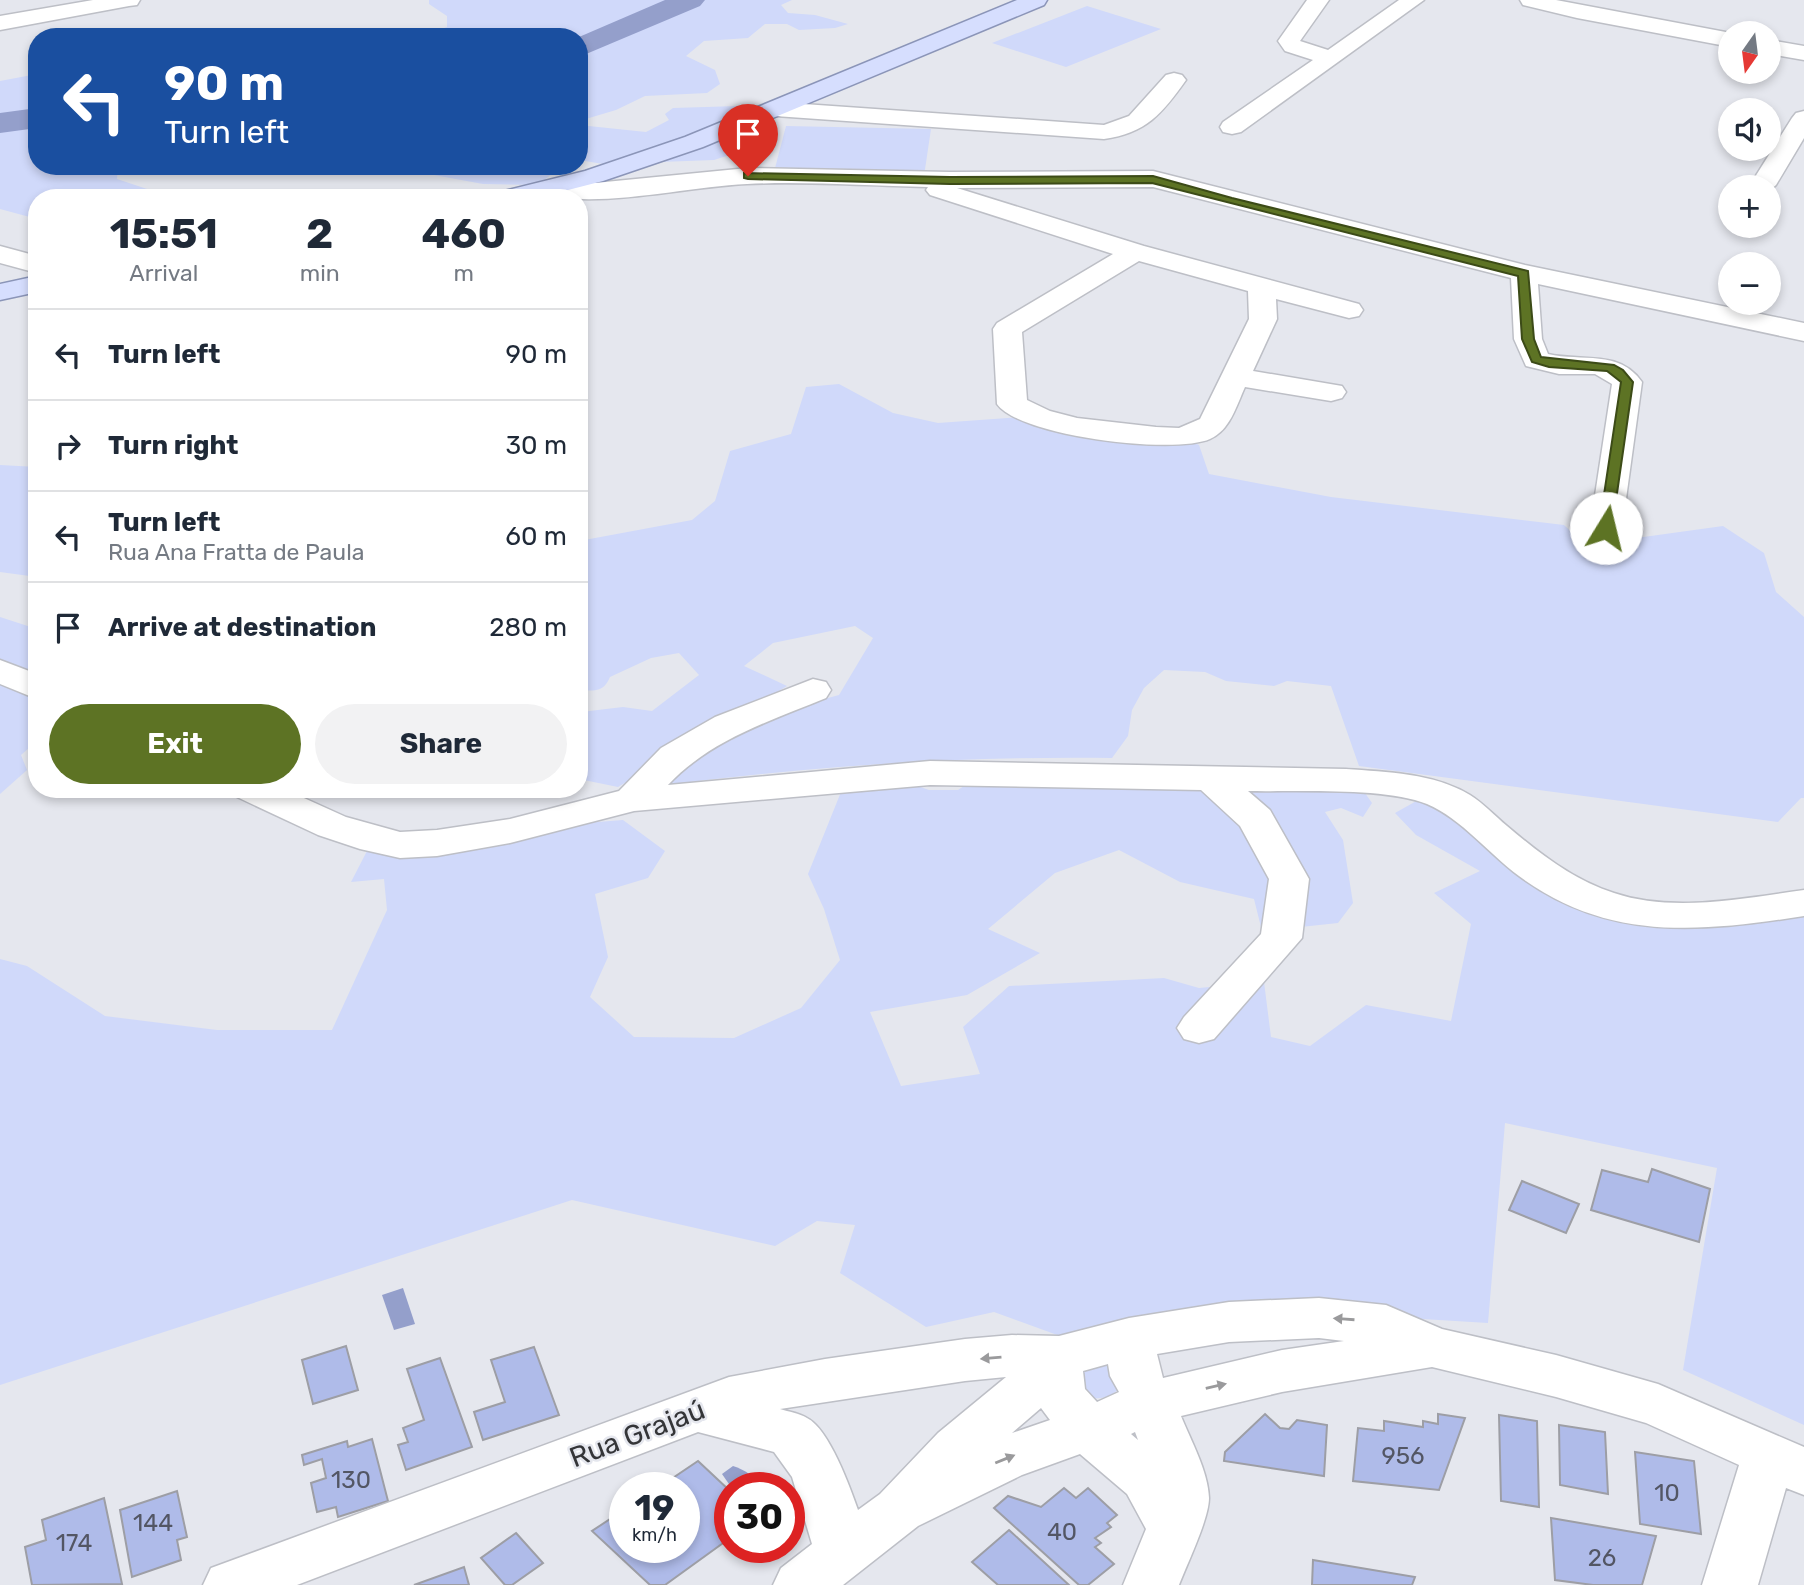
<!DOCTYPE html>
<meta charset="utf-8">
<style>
:root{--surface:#fff;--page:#f2f2f3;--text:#1f2937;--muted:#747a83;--line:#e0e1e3;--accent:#5d7324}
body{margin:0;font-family:Rubik,sans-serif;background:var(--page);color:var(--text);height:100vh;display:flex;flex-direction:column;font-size:26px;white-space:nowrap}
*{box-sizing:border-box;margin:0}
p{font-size:23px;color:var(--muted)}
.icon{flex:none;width:38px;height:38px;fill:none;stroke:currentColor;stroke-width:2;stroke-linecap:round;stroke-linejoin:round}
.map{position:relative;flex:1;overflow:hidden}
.sheet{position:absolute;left:28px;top:189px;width:560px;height:609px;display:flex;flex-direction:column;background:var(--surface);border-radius:28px;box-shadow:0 4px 10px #0003}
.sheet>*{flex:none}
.top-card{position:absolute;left:28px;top:28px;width:560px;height:147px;border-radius:28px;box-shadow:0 4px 10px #0003;background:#1a4fa0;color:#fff;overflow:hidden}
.needle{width:46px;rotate:194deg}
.tools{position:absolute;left:1718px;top:21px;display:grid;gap:14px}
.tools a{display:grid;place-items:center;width:63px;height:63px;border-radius:50%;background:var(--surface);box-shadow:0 4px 10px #0003;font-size:35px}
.speed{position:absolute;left:609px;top:1472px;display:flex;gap:14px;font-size:35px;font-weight:700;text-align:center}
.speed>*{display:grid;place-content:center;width:91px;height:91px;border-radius:50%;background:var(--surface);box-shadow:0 4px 10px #0003;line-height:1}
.speed small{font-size:18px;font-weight:400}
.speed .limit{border:10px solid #d22;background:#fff;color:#111}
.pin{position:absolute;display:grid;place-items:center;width:60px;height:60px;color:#fff;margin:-72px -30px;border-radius:50% 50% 50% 0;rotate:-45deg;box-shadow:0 0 7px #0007}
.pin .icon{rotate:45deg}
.me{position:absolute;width:77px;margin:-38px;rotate:9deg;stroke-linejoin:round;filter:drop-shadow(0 0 5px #0008)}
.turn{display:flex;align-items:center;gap:24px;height:147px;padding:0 21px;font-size:32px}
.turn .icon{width:91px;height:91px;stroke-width:2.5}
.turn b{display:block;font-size:49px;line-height:60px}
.eta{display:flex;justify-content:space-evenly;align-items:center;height:119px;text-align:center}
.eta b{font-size:42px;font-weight:700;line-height:49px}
.button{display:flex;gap:14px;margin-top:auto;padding:14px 21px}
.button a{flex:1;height:80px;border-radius:42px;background:var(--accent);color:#fff;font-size:28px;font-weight:700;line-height:80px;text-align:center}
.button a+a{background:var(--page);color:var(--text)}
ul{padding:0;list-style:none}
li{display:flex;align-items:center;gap:21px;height:91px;padding:0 21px;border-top:2px solid var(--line)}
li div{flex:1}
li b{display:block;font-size:26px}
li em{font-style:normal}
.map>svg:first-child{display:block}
.green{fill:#d0d9fa}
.water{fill:#949fcb}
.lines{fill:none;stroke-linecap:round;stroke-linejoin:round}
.river{fill:#949fcb;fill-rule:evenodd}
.building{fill:#afbbe9;stroke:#9d9ea5;stroke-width:2}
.minor-casing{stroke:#bdbfc6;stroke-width:3}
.major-casing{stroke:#8b95b8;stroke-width:3}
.minor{fill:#fff;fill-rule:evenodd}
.major{fill:#d6defe;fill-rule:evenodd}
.oneway{fill:#9a9a9c}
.route{fill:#5d7324;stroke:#3c4b17;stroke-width:2}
.labels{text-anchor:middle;stroke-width:5;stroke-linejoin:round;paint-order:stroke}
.near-number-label{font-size:24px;fill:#535664}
.near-street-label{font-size:28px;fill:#343538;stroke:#e5e7ee}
</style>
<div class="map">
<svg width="1804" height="1585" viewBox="0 0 1804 1585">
<rect width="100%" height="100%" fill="#e5e7ee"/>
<!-- green -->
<g class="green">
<polygon points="429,0 792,0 781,5 788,13 815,15 848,24 835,28 799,30 787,24 765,24 748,38 704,41 686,56 715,70 720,84 707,93 645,96 616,110 579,121 579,37 421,37 447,27 447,16 429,4"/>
<polygon points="1087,6 1161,29 1066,67 992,43"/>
<polygon points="37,74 37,166 118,166 117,179 174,198 37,198 37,219 0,209 0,81"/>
<polygon points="738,106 755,114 762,122 755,129 754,147 714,160 660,162 636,155 609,165 579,160 579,125 646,132 669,120 665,114 673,108"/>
<polygon points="786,126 931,129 924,176 774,172"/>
<polygon points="385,166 562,166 538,185 483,184"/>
<path d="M839,384l54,29 45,10 85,-6 145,15 31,13 10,29 122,23 233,28c23,22 35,27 65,14l94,-13 41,27 12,39 28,25v181h-3l-23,24 -419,-56 -28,-80 -44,-5 -13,5 -48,-5 -21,-9 -41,-2 -20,18 -12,22 -4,26 -16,22c-149,-2 -298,8 -446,27l53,-50 65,-25 55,-15 34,-57 -18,-12 -82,17 -29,23 43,20 -169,101 -39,-8v-34l6,-5 -6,-5 2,-23 42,-5 29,4 47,-36 -20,-22 -28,5 -41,19c-6,15 -15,14 -31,13v-49l6,-19 -6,-3v-78l113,-21 23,-19 15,-50 61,-17 15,-47z"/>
<polygon points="0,465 37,467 37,577 0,572"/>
<polygon points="0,617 37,629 37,746 30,747 21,755 27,770 0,794"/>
<polygon points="973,780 1312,786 1365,793 1372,803 1363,817 1341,808 1325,812 1343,840 1353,903 1338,923 1262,931 1254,899 1180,882 1119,850 1055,873 988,929 1040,953 967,995 870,1012 901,1086 980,1074 963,1027 1009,986 1164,978 1199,988 1264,982 1271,1037 1310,1046 1366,1005 1451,1021 1471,924 1434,893 1480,871 1416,835 1395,813 1420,799 1447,807 1574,903 1804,912 1804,1425 1683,1370 1717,1168 1505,1123 1488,1323 1324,1313 1093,1348 994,1312 926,1327 840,1273 855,1225 817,1221 775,1246 572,1200 0,1385 0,959 27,966 105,1016 217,1030 332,1030 387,910 384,879 351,882 367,851 442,852 508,843 573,824 623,820 665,851 648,878 595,894 608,957 590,997 634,1037 734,1038 801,1008 840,960 824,909 808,874 843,787 909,783 929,790 958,790"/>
<path d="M1111,1360l10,26c-9,12 -22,15 -37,10l-12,-30z"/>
</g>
<!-- water -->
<g class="water">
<polygon points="403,1288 415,1324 394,1330 382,1295"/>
<path d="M733,1466c12,4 22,10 27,21h-29l-9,-13z"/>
</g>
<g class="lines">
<!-- river -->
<g class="river">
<polygon points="665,0 705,0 700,6 579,57 579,37"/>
<polygon points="37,108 37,128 0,133 0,113"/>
</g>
</g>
<!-- building -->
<g class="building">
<polygon points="1652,1169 1710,1189 1699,1242 1591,1210 1602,1170 1648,1182"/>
<polygon points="1522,1181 1579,1204 1566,1233 1509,1210"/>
<polygon points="346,1346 358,1390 313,1404 302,1360"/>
<polygon points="534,1347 559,1415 483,1440 474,1412 505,1402 491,1360"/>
<polygon points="440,1358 472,1447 406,1470 398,1445 408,1442 403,1428 424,1420 407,1369"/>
<polygon points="1265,1414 1280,1428 1289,1429 1297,1420 1327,1425 1324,1476 1224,1461 1225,1452"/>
<polygon points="1438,1414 1465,1418 1439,1490 1353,1481 1358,1428 1384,1431 1384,1421 1423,1427 1423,1421 1438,1424"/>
<polygon points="1499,1415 1537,1421 1539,1507 1501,1501"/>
<polygon points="1559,1425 1605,1432 1608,1494 1560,1485"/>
<polygon points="372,1439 388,1501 338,1517 336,1507 317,1512 311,1483 326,1478 322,1459 304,1465 302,1455 347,1441 348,1447"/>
<polygon points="1635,1452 1694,1461 1701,1534 1640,1524"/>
<polygon points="698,1461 730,1491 730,1538 665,1585 650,1585 592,1531 625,1509 625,1547 684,1547 684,1488 658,1488"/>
<polygon points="1064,1488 1076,1498 1088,1488 1117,1515 1107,1523 1111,1527 1095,1538 1101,1543 1095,1547 1114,1564 1088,1585 1079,1585 994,1508 1008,1496 1041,1507"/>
<polygon points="177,1491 187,1537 177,1540 181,1560 132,1577 120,1510"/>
<polygon points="104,1498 122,1584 32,1585 25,1547 46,1540 42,1520"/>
<polygon points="1551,1518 1656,1536 1642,1585 1593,1585 1555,1580"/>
<polygon points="1009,1530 1069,1585 998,1585 972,1562"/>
<polygon points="516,1533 543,1563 512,1585 505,1585 481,1558"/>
<polygon points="1313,1560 1415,1577 1412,1585 1312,1585"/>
<polygon points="464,1567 469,1585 414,1585"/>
</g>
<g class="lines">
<!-- minor casing -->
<g class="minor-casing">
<g id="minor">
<polygon points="93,0 140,0 137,5 129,6 0,30 0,16"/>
<polygon points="1307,0 1329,0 1300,41 1328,50 1399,0 1424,0 1241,132 1232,134 1223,132 1220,127 1223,122 1313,60 1285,51 1278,41"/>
<polygon points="1520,0 1556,0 1731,33 1731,47 1577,18 1523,5"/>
<polygon points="1769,40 1804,46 1804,60 1769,54"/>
<path d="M1174,73l8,2 4,5c-24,34 -40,53 -82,59l-329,-23 -8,-2 -4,-5 4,-5 8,-2 329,23 25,-9 37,-41z"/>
<polygon points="1804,111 1804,138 1776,185 1769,191 1769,187 1752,187 1750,185 1792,118 1796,113"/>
<path d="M748,168l202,4 203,-1 372,94 279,58v18l-266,-57 4,55 6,15c34,8 71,-5 94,28l-20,146 -4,7 -12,3 -12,-3 -4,-7 22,-144 -17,-10h-36l-33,-8 -12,-27 -3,-61 -358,-91 -196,1 187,58 215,58 4,6 -4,6 -10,2 -73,-19 1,20 -24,52 89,15 4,6 -4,6 -11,3 -86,-14c-9,20 -15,43 -35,52 -36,16 -191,-3 -213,-35l-4,-75 4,-6 116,-69 -183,-59 -4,-5 2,-3c-60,-1 -121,-6 -181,-3 -63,3 -147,25 -207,10l-4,-5 4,-5 9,-3 46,2zM1139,261l109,30 1,28 -49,100 -21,9 -23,-1 -79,-9 -27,-7 -23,-11 -5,-68z"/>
<polygon points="0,246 37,256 37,273 0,263"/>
<polygon points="0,660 37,674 37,699 0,684"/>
<path d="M813,679l13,3 5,8 -5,8c-56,23 -116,42 -158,87l262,-24 416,8c41,3 88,4 124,26 13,8 25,21 37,31 32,27 66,54 107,67 59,20 130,5 190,-3v26c-103,16 -196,26 -285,-40 -30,-22 -57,-57 -92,-72 -43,-17 -131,-12 -179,-13l22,19 39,69 -7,59 -88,101 -15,4 -15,-4 -7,-11 7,-11 77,-83 8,-55 -29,-53 -39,-36 -271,-5 -296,26 -124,32 -73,13 -37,2 -40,-9 -42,-14 -81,-38 -5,-8h52l62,28 54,15 37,-2 73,-11 109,-28 42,-43 54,-31z"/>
<path d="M1319,1298l67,7 56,24 114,26 102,29 146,63v48l-18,-7 -28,97h-56l37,-120 -93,-42 -90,-26 -124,-30 -150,25 -101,24c10,25 27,55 28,82 0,21 -22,66 -30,87h-56l23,-56 -19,-35 -47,-40 -58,21 -104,51 -75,59h-70l8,-17 31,-24 -20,-67 -18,-25 -76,-20 -401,153h-94l8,-17 518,-191 96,-18 140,-20 47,-4 47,1 70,-18 100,-16zM1319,1338l25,3 -62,9 -119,28 -6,-24 72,-12zM1108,1364l2,12 9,16 -22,10 -12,-13 -2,-18zM1006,1377l-68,56 -58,61 -22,16c-8,-23 -29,-81 -51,-92 -8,-5 -18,-6 -27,-9l185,-28zM1041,1408l9,12 -38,13zM1135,1432l3,8 -7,-6z"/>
</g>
</g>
<!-- major casing -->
<g class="major-casing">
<g id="major">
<polygon points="1017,0 1047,0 1044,5 703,147 603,181 537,198 492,198 496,193 585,171 685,137"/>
<polygon points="37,276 37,292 0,300 0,284"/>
</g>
</g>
<!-- minor -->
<use href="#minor" class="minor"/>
<!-- major -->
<use href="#major" class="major"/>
</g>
<!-- one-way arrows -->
<defs><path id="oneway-solid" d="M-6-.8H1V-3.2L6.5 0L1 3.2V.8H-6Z" transform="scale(1.75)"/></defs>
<g class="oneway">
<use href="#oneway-solid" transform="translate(1344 1319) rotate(-176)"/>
<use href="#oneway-solid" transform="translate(991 1358) rotate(175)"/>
<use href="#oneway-solid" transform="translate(1216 1386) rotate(-13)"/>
<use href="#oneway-solid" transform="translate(1005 1459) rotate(-22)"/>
</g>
<!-- route -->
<polygon class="route" points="744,173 950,177 1153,176 1232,198 1528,271 1534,339 1541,357 1614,365 1623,370 1633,382 1612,528 1606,532 1599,528 1621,382 1607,371 1549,367 1532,362 1522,339 1518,276 1152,183 950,184 748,179 744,178"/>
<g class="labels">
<!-- near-number labels -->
<g class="near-number-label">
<text x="1403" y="1464">956</text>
<text x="351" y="1488">130</text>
<text x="1667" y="1501">10</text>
<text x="153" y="1531">144</text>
<text x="1062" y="1540">40</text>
<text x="74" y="1551">174</text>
<text x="1602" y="1566">26</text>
</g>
<!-- near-street labels -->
<g class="near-street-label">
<text transform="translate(637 1433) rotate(-21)" y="10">Rua Grajaú</text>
</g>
</g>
</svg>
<div class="tools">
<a><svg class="needle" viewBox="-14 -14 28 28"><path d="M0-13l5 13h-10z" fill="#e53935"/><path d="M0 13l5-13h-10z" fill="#747a83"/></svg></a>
<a><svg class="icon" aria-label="sound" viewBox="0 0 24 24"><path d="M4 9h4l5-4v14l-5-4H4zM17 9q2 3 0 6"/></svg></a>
<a>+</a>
<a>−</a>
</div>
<div class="speed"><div>19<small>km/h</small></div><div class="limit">30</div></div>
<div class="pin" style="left:748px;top:176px;background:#d93025"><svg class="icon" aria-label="arrive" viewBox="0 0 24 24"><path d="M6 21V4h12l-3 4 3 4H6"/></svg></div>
<svg class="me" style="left:1606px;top:528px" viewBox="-20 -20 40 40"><circle r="19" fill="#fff"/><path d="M0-13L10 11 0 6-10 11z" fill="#5d7324"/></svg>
<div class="top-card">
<div class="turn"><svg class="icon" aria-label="left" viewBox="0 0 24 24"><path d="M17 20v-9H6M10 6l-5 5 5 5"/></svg><div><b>90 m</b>Turn left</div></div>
</div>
<section class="sheet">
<div class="eta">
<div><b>15:51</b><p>Arrival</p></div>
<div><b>2</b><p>min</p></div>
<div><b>460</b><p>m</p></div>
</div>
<ul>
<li><svg class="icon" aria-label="left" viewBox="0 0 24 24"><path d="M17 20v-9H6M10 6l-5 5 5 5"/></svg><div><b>Turn left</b></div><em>90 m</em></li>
<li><svg class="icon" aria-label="right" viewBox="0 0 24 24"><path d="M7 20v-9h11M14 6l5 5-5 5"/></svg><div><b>Turn right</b></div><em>30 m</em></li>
<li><svg class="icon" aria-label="left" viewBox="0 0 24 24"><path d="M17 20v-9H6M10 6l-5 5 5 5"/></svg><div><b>Turn left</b><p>Rua Ana Fratta de Paula</p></div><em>60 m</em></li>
<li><svg class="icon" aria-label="arrive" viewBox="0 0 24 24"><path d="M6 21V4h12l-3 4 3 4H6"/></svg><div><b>Arrive at destination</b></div><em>280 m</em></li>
</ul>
<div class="button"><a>Exit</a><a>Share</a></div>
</section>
</div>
